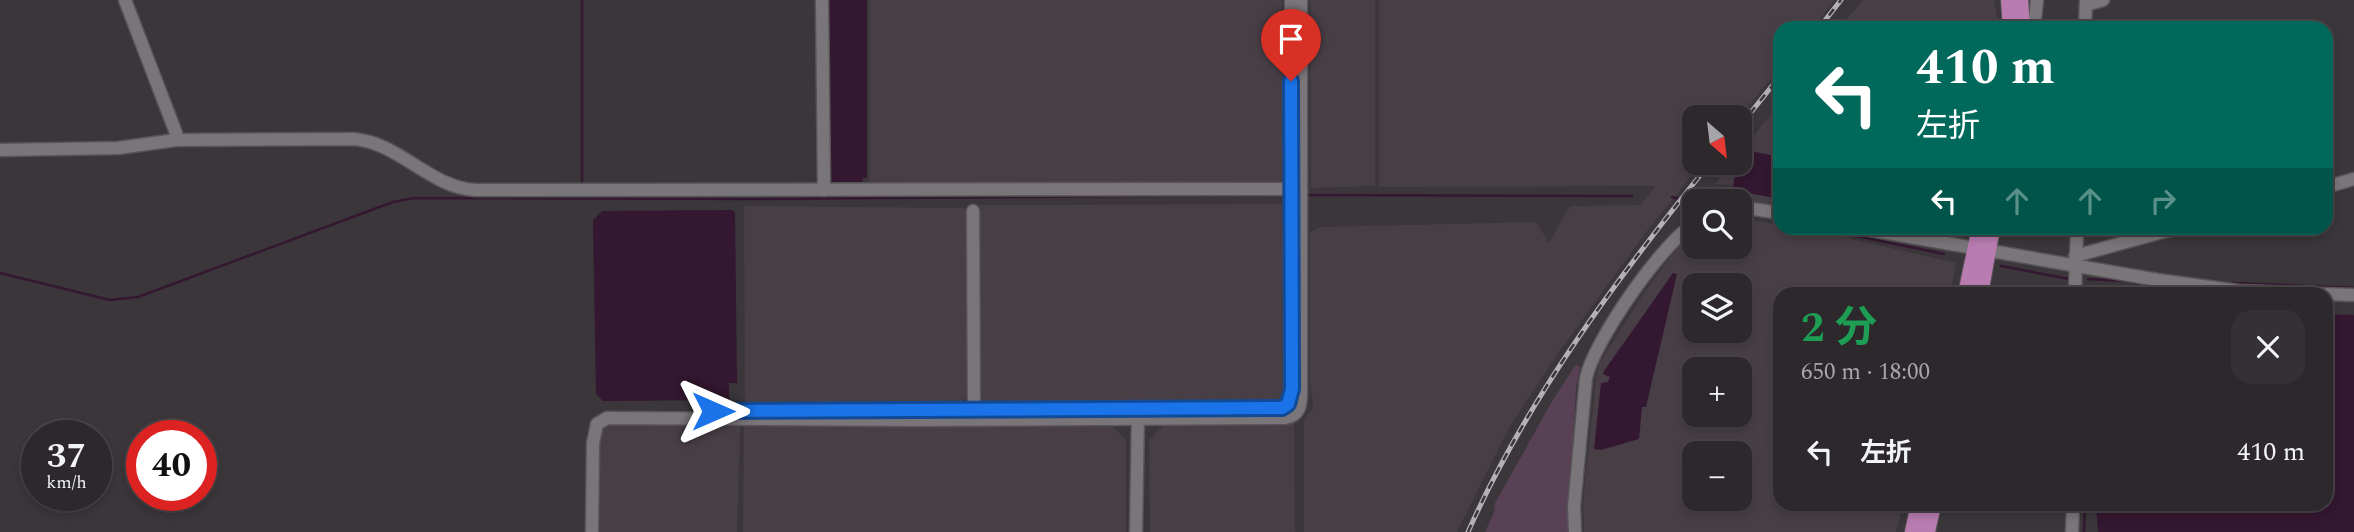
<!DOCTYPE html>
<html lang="ja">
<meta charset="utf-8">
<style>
:root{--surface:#2c282c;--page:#343034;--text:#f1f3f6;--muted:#a6a6a9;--line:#484448}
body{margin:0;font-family:Spectral,"Noto Sans JP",serif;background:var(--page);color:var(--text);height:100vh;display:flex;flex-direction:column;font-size:26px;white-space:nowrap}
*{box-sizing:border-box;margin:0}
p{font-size:23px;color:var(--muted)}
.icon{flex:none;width:38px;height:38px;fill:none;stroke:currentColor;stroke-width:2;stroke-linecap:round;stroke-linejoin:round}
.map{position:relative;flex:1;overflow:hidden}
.sheet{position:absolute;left:1773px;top:287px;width:560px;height:224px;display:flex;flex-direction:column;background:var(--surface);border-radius:21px;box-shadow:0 4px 10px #0003,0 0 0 2px var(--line)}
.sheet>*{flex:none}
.guide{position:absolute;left:1773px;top:21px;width:560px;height:214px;border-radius:21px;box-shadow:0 4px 10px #0003,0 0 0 2px var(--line);background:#00695c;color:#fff;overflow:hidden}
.needle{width:46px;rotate:152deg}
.buttons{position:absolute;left:1682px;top:105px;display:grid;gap:14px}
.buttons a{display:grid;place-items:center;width:70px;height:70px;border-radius:14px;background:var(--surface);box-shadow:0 4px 10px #0003,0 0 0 2px var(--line);font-size:35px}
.speed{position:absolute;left:21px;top:420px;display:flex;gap:14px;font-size:35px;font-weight:700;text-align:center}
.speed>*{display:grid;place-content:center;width:91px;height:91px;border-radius:50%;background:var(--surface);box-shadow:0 4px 10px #0003,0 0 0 2px var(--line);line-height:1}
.speed small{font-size:18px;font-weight:400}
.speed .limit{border:10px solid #d22;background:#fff;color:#111}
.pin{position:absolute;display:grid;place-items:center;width:60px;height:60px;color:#fff;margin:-72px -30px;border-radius:50% 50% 50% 0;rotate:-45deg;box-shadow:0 0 7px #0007}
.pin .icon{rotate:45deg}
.me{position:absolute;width:77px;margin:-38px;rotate:90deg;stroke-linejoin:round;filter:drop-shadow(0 0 5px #0008)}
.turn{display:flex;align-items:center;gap:24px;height:147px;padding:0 28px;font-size:32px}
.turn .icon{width:91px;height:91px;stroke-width:2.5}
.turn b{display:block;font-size:49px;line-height:60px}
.lanes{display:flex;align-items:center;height:66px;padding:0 28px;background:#0003;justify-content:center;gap:35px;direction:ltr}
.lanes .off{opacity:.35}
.round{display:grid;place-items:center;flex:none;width:74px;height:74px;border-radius:21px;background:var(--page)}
.summary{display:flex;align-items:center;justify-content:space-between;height:119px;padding:0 28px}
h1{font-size:42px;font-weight:700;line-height:52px;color:#1e9e55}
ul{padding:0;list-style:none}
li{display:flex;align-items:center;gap:21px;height:91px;padding:0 28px}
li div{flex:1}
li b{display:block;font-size:26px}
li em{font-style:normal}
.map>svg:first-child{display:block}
.built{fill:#483f46;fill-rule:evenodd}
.green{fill:#584155}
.water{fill:#341730}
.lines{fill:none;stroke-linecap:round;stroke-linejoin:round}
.stream{stroke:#341730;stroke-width:2.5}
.minor-casing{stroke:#575457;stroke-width:15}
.major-casing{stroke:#575457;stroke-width:18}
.minor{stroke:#7a7579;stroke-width:12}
.major{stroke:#b87cb1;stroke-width:16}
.rail-casing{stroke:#b4b1b4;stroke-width:5}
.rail{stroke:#3a363a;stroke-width:2.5;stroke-dasharray:8;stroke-linecap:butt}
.route-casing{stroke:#114b97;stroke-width:18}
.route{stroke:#1a73e8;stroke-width:12}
</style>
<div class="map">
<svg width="2354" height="532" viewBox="0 0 2354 532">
<rect width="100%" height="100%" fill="#3a363a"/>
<!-- built -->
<g class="built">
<polygon points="869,0 1282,0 1284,177 1277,184 869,184"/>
<polygon points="1310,0 1375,0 1375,186 1311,188"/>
<polygon points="1379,0 1835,0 1813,28 1780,28 1780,68 1739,117 1694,117 1694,163 1702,163 1646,232 1556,356 1509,428 1457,532 1304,532 1304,419 1313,408 1310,378 1310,233 1320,227 1536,222 1549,243 1570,206 1640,205 1656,186 1379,187"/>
<polygon points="1863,0 1994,0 1999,28 1840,28"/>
<polygon points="1780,103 1780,209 1730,200 1732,185 1715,184 1732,163 1740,163 1740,153"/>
<polygon points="1284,204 1288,390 1276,402 987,404 979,395 979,205"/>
<polygon points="744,206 968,208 966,397 959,404 745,403"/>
<path d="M1740,218l40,7v3l29,2 1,-2h30l-2,8 118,27 -6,31h-170v210h123l-7,28h-312l-1,-29 13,-125 3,-14 43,-68 39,-53 13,-12v16h46zM1694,285h46v46h-46zM1694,369h46v46h-46zM1694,453h46v46h-46z"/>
<polygon points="1294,423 1295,532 1150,532 1149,440 1163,426"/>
<polygon points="740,424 737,532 600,532 600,434 608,425"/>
<polygon points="744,425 1113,427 1126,440 1126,532 743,532"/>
</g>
<!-- green -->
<polygon class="green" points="1576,364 1580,367 1576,387 1568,532 1485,532 1495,510 1494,505 1551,403"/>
<!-- water -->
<g class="water">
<polygon points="827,0 867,0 867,178 863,178 862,184 833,184 828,178"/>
<polygon points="1746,150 1780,157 1780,199 1732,190 1738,163"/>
<polygon points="733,210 735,213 737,383 729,383 729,400 603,401 596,394 593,220 602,211"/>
<polygon points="1673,273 1677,274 1646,407 1642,407 1639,439 1601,450 1594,449 1601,383 1608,382 1610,377 1603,374 1604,371"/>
<polygon points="2326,314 2354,315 2354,532 2098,532 2096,504 2326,504"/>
</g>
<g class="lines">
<!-- stream -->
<g class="stream">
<polyline points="582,0 582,183"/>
<polyline points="1309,195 1632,196"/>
<polyline points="1672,197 1694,203"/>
<polyline points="1762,216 1780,220"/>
<polyline points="1842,233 1944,254"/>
<polyline points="2001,266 2069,279"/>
<polyline points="0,273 110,300 138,297 393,202 414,198 755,199 1286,195"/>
<polyline points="2088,279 2125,281 2198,294"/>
<polyline points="2233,283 2354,288"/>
<polyline points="2084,532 2085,504"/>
</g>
<!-- minor casing -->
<g class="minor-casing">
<g id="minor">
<polyline points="125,0 176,133 176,140"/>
<polyline points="822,0 824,190"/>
<polyline points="2086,5 2103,0"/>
<polyline points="2034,28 2037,0"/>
<polyline points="2085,28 2086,0"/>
<path d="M0,150l118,-2 58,-8 178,-1c46,4 75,48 121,51l826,-1"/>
<polyline points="2326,187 2354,179"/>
<polyline points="1740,207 1780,213"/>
<polyline points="973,211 974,416"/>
<polyline points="1859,228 2158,280 2239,291 2354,295"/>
<polyline points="2075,256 2177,228"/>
<polyline points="2075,294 2077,228"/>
<polyline points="749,411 1275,410 1288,404 1292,389 1291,0"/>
<path d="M592,532l1,-89 4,-19 10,-6 309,2 369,-2c14,-2 16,-12 16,-25v-393"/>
<polyline points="1136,532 1138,413"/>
<path d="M1575,532l-1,-25 12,-129c8,-37 76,-135 108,-154"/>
<polyline points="2072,532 2073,504"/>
</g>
</g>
<!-- major casing -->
<g class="major-casing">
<g id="major">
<polyline points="2009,0 2011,28"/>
<polyline points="2020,0 2022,28"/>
<polyline points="1966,294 1980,228"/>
<polyline points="1980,294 1992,228"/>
<polyline points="1913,532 1919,504"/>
<polyline points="1927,532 1933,504"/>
</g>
</g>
<!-- minor -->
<use href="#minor" class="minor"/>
<!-- major -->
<use href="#major" class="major"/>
<!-- rail casing -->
<g class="rail-casing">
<g id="rail">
<polyline points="1819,28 1841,0"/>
<polyline points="1740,126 1780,76"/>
<path d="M1468,532c60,-135 150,-255 242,-369"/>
</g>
</g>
<!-- rail -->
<use href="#rail" class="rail"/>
</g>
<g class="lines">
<!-- route casing -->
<g class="route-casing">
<polyline id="route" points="713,411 1282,408 1288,404 1292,389 1291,81"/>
</g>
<!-- route -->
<use href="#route" class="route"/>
</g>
</svg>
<div class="buttons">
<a><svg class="needle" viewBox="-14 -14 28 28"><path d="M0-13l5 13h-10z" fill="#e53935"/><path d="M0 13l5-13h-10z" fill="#a6a6a9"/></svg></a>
<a><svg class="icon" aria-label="search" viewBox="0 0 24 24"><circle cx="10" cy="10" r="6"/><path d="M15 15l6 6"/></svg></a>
<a><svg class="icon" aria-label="layers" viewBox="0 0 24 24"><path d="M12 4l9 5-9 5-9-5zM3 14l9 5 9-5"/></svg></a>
<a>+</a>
<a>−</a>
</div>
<div class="speed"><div>37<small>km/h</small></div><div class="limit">40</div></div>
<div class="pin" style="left:1291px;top:81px;background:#d93025"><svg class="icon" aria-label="arrive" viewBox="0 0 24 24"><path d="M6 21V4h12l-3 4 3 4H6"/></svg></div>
<svg class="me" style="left:713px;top:411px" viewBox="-20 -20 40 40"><path d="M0-17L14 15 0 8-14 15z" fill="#1a73e8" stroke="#fff" stroke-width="4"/></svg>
<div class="guide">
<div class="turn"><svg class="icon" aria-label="left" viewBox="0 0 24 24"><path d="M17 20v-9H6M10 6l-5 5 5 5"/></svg><div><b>410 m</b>左折</div></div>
<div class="lanes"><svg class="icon" aria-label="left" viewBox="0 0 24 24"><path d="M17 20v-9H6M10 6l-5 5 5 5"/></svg><svg class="icon off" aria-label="ahead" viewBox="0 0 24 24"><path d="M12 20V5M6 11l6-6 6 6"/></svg><svg class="icon off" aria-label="ahead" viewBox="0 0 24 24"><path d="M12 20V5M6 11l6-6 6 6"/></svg><svg class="icon off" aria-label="right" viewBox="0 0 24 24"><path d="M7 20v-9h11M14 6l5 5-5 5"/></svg></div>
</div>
<section class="sheet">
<div class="summary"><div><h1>2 分</h1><p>650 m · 18:00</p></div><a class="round"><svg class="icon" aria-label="close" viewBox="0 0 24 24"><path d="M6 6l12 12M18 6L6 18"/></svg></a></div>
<ul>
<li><svg class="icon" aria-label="left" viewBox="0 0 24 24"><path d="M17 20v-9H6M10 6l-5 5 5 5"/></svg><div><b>左折</b></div><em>410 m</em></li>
</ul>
</section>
</div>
